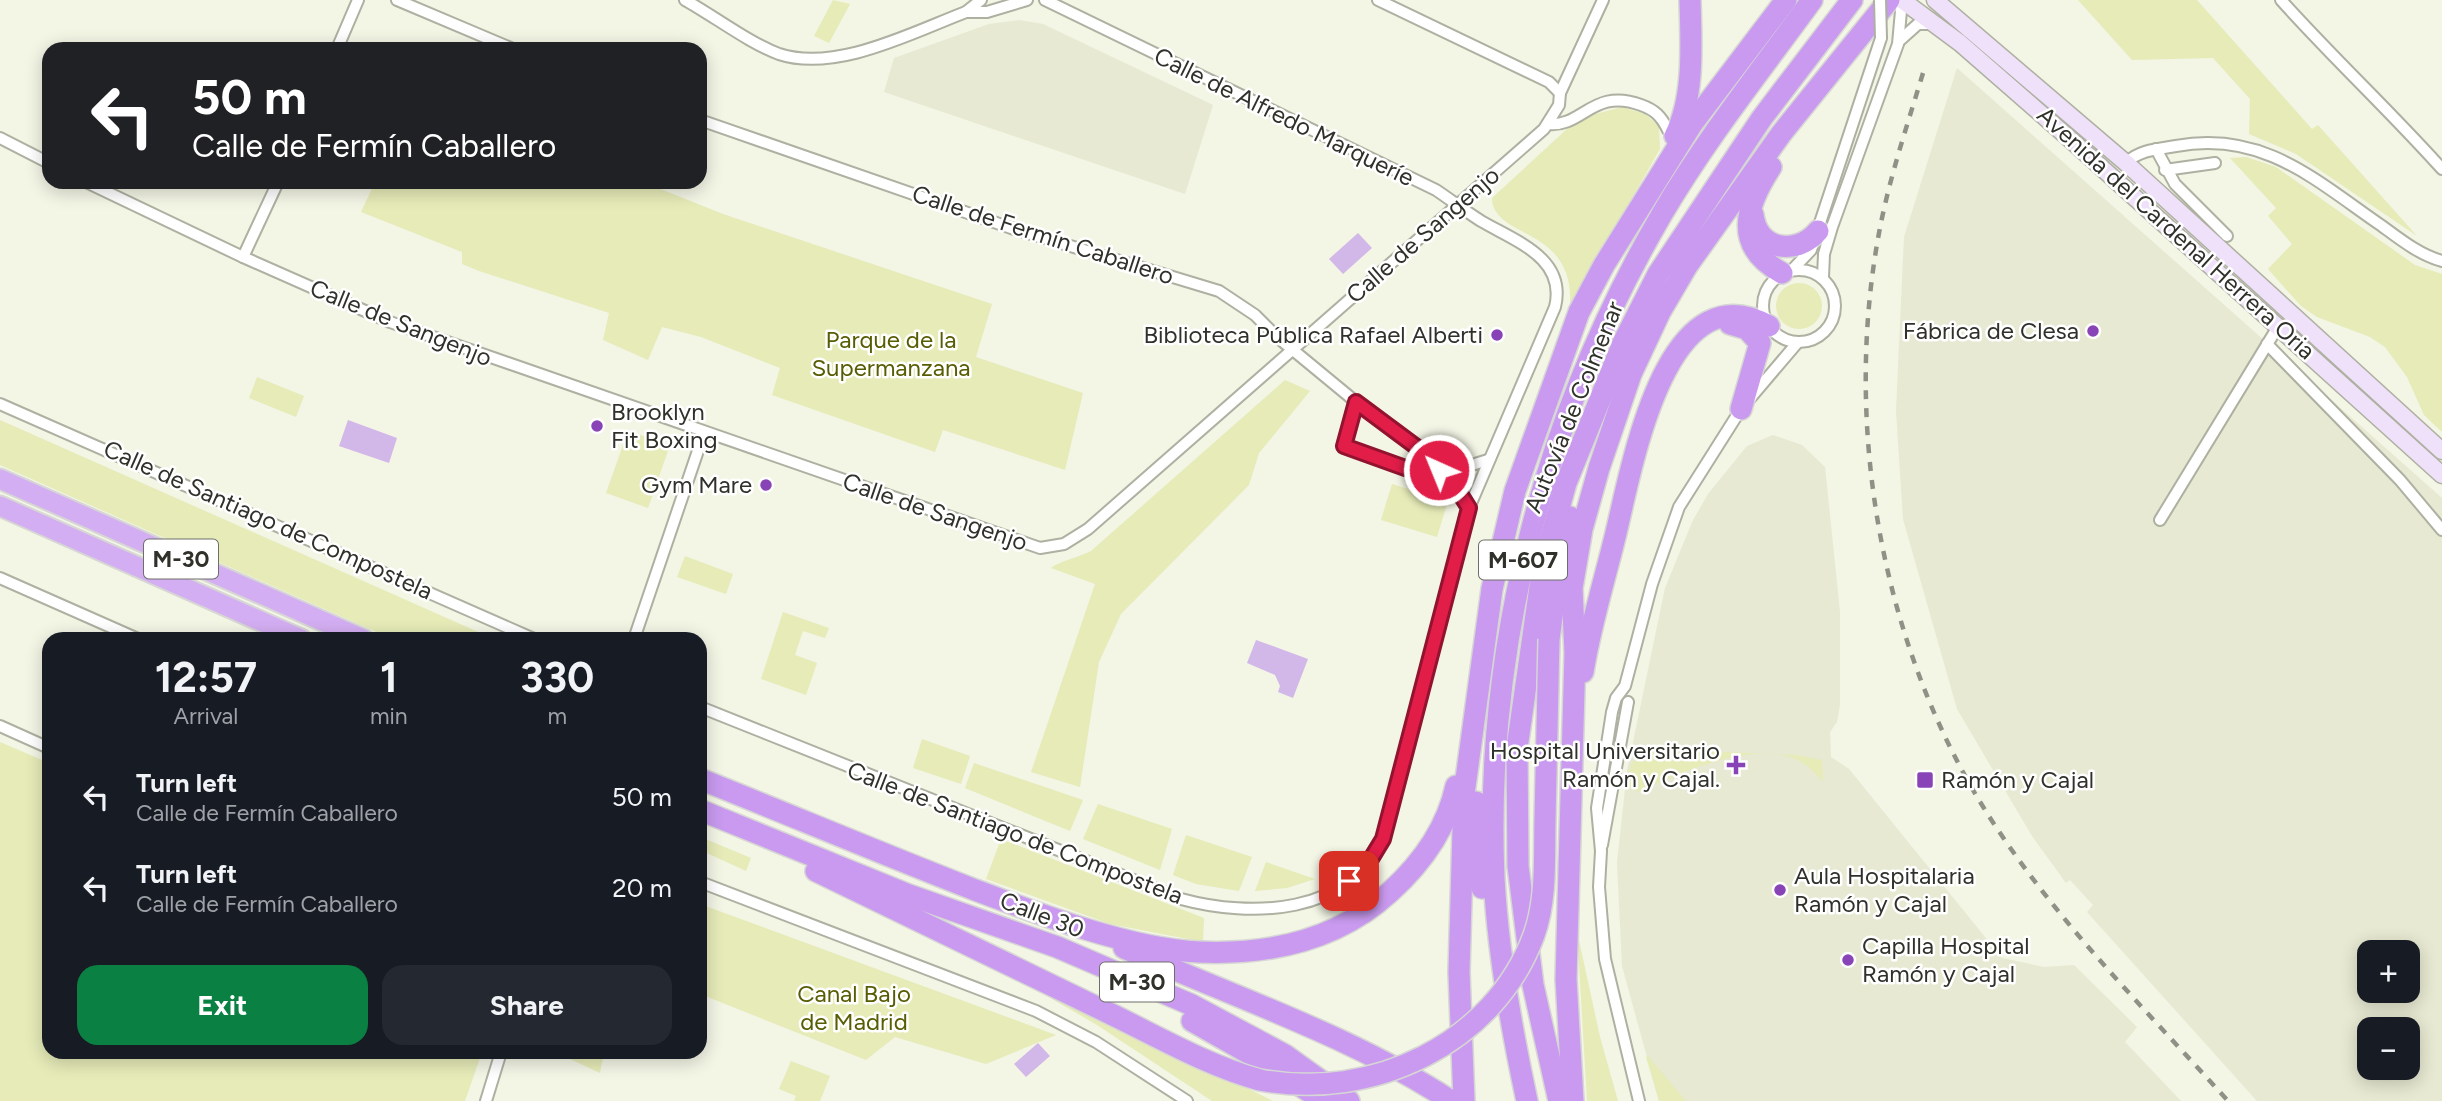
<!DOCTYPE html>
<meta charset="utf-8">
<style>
:root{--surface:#171b24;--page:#242831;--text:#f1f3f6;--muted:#9ea1a6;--accent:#0b8043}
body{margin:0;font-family:Figtree,sans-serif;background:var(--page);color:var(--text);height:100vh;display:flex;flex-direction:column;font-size:26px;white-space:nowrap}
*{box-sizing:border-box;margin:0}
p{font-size:23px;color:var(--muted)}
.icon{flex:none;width:38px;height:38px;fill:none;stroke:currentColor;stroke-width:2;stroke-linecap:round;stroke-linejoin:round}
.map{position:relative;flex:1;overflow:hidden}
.panel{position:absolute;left:42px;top:632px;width:665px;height:427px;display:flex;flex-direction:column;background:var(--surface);border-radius:21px;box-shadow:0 4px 18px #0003}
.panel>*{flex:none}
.hud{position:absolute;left:42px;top:42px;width:665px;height:147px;border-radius:21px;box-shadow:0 4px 18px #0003;background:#202124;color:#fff;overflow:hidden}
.fabs{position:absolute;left:2357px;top:940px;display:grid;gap:14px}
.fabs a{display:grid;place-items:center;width:63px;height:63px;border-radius:14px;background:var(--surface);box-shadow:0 4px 18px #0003;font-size:35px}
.pin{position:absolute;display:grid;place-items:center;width:60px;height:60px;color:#fff;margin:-30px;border-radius:14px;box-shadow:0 4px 10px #0006}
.me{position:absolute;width:77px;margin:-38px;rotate:316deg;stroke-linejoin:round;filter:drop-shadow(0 0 5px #0008)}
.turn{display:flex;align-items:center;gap:24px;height:147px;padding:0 35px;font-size:32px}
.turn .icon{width:91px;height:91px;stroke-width:2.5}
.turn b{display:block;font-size:49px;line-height:60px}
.eta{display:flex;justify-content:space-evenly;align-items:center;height:119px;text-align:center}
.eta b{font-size:42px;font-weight:700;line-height:49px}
.primary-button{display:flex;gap:14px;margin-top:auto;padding:14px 35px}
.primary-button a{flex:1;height:80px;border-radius:21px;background:var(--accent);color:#fff;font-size:28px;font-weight:700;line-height:80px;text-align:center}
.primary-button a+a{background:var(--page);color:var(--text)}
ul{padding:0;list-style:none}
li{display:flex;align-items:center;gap:21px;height:91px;padding:0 35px}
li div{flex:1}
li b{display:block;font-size:26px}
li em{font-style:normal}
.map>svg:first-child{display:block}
.built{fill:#e7e9d2;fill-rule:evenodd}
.green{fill:#e6ebb8}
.water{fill:#d2b8e8}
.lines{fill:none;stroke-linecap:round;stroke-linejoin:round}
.minor-casing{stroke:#aeb0a1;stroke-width:14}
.secondary-casing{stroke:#aeb0a1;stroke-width:19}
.trunk-casing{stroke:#d6d6d5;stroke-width:23}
.motorway-casing{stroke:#d6d6d5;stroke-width:24}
.minor{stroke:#fff;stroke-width:10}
.secondary{stroke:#efe1fa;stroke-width:16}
.trunk{stroke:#d4aef2;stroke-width:19}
.motorway{stroke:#c99aef;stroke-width:21}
.rail{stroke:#909186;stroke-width:4.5;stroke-dasharray:9 9;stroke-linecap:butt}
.minor-bridge-casing{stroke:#aeb0a1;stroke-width:14;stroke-linecap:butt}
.motorway-bridge-casing{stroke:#d6d6d5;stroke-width:24;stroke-linecap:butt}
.minor-bridge{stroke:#fff;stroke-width:10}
.motorway-bridge{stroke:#c99aef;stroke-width:21}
.route-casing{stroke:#92132f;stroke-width:18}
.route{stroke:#e11d48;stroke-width:12}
.poi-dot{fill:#8844b7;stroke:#fff;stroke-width:2.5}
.labels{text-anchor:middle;stroke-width:5;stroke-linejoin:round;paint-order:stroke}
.shield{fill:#fff;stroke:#6e6f6b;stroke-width:2}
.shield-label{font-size:23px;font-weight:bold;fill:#30312b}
.street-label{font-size:24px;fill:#30312b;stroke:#fff}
.poi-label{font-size:24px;fill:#30312b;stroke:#fff;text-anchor:end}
.park-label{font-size:24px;fill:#585c02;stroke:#fff}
</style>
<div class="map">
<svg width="2442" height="1101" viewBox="0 0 2442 1101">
<rect width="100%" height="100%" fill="#f3f5e5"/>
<!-- built -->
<g class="built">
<polygon points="1019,20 1043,24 1213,105 1185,194 884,92 894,58 989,24"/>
<path d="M1957,68l485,430v603h-185l-170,-189 6,-7 -23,-25 -4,3 -34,-47 -75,-127 -54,-190 -7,-108 8,-174zM2370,952h38v38h-38zM2370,1029h38v39h-38z"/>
<polygon points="1773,435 1802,445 1825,467 1840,612 1840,705 1837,722 1830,732 1831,757 1849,769 2002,958 2044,967 2074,965 2137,1027 2125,1042 2181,1101 1659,1101 1622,966 1617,863 1627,771 1665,588 1693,520 1708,494 1747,446"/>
</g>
<!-- green -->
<g class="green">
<polygon points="833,0 850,4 829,43 814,36"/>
<polygon points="2078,0 2197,0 2312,129 2318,125 2417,236 2296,154 2249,134 2250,99 2213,58 2132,60"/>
<path d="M1622,107l23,7 14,12 1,23 -90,157c5,-81 -77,-66 -78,-108l76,-70 20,-12z"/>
<polygon points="2246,157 2276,167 2415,265 2442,274 2442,432 2424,415 2407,377 2385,347 2370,337 2317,317 2301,306 2268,269 2292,244 2268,216 2276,208 2230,158"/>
<polygon points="375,182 643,182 723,214 992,304 976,357 1083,393 1065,470 943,430 935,452 772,395 780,368 701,337 662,327 648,360 603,340 609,313 479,271 462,264 462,252 361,212"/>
<circle cx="1799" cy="306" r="23"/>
<polygon points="257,377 304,396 296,417 249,398"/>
<path d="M1285,380l25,11 -51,62 -10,32 -128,129 -22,48 -19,125 -49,-15 64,-188 -44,-16c7,-6 28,-11 40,-17z"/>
<polygon points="0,420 494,639 392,639 0,465"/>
<polygon points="628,431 670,445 648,508 606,493"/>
<polygon points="1392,484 1448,501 1437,537 1381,520"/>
<polygon points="685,556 733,574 726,594 677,577"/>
<polygon points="783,612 829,628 825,638 803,631 795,655 817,663 806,695 761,679"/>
<polygon points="922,739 970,756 961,784 913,768"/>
<polygon points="0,742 49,763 49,1052 482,1052 465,1101 0,1101"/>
<path d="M1652,749l145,6 25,5 1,22c-9,-10 -17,-19 -30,-24 -45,-16 -114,15 -155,34l-10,-5c-3,-19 7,-32 24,-38z"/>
<polygon points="974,763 1083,800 1070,831 965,788"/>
<polygon points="1098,804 1172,829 1160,870 1083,839"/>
<polygon points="1186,835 1252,857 1239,891 1196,884 1173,875"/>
<polygon points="703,838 751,858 746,871 700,850"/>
<polygon points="1001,839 1204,918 1203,942 1110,924 986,879"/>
<polygon points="1266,862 1315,879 1287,888 1255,891"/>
<polygon points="700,904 1056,1035 986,1064 895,1037 866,1060 700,994"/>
<polygon points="1577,931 1600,1037 1618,1101 1587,1101"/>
<polygon points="1035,983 1273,1101 1212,1101 1097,1025 1033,988"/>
<polygon points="555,1052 604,1052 600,1073"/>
<polygon points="1648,1056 1686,1101 1659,1101 1646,1057"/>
<polygon points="791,1061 830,1076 820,1101 794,1101 796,1096 779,1089"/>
</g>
<!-- water -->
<g class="water">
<polygon points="1358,233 1372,248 1343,274 1329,259"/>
<polygon points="348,420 397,438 389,463 339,446"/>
<polygon points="1256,640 1308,659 1293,698 1278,692 1280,686 1275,675 1247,663"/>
<polygon points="1038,1043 1050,1056 1026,1077 1014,1064"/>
</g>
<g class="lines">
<!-- minor casing -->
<g class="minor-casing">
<g id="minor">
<polyline points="397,0 513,49"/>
<path d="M685,0c29,16 64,43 94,54 57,19 134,-22 187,-42h21l40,-12"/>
<polyline points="1378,0 1549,82 1560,93"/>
<path d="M2281,0c52,58 109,111 161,169"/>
<polyline points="966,12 981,0"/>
<polyline points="1899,41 1918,24 1932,24"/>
<polyline points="337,49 358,0"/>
<polyline points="700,120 1011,228 1219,291 1255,315 1276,336 1356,402 1438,462 1462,468 1488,460"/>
<path d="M1548,124c34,4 45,-37 93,-19 14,5 20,11 27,25"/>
<polyline points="0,138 49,163"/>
<polyline points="2156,149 2175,184 2227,236"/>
<path d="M2126,163c13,-13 32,-14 50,-17 87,-16 139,34 206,80 19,14 38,29 60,35"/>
<polyline points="2165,170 2215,163"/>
<polyline points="86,182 243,257 390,322 1040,548 1064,544 1088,529 1544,129 1559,105 1560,93 1603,0"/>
<polyline points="243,257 278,182"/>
<polyline points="1793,269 1811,250 1881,38"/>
<circle cx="1799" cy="306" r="36"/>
<polyline points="1823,277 1824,254 1832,227 1898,44 1902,0"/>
<polyline points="2267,344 2400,480 2442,530"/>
<polyline points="1356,402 1344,446 1447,483 1459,492 1469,508"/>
<polyline points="0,404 534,639"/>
<polyline points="2160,520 2279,325"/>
<polyline points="0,578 138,639"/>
<polyline points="634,639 704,433"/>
<path d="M700,707l481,192c70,19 167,16 202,-59l86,-332 86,-201c12,-49 -40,-66 -74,-86 -16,-10 -30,-21 -45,-31l-391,-190"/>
<polyline points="0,726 49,748"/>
<polyline points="1602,845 1628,702"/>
<polyline points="700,882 1036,1011 1096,1042 1187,1101"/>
<polyline points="486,1101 501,1052"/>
<polyline points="1639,1101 1605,959 1599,887 1601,851 1597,808 1612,712 1616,698 1625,686 1652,584 1679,507 1741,409 1798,342"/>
</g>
</g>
<!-- secondary casing -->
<g class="secondary-casing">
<g id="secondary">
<polyline points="1902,0 1960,43 2071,140 2442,475"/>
<polyline points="1935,0 2126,163 2442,451"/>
</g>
</g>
<!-- trunk casing -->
<g class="trunk-casing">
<g id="trunk">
<polyline points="0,479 363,639"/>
<polyline points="0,506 301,639"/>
</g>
</g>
<!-- motorway casing -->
<g class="motorway-casing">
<g id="motorway">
<path d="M1675,136c20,-40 16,-93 15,-136"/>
<path d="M1771,167c-26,40 -38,79 11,106"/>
<path d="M1753,215c5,36 44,41 65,16"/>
<polyline points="1730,324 1747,329 1760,343 1741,409"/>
<polyline points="1549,639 1558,571 1570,517"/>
<path d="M1583,672c7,-45 21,-90 32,-135 16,-64 49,-270 154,-211"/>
<path d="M700,779c90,36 180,74 270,109 66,25 159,61 229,64 70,3 139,-12 191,-60 32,-29 57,-64 66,-106"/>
<polyline points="1476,802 1482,888"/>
<polyline points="700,810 909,895 1057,947 1192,1005 1285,1055 1349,1101"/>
<polyline points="816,871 1115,1016"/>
<path d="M1124,948c109,49 226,87 327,153"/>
<polyline points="1192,1021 1271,1066 1323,1101"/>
<polyline points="1464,1101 1459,972 1464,794 1492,589 1515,491 1579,312 1604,265 1692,124 1786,0"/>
<path d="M1527,1101c-16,-74 -29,-148 -33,-223 -10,-232 51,-464 168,-664 44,-75 99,-144 150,-214"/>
<polyline points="1559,1101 1533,985 1518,866 1517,748 1543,566 1566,483 1623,343 1658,274 1762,118 1852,0"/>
<polyline points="1573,1101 1566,979 1575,653 1572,588 1582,529 1599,468 1631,374 1660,312 1687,266 1781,134 1889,0"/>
</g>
</g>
<!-- minor -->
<use href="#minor" class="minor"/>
<!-- secondary -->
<use href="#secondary" class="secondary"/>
<!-- trunk -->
<use href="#trunk" class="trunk"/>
<!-- motorway -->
<use href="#motorway" class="motorway"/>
<!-- rail -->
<path class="rail" d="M1923,73c-16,53 -34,106 -44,160 -37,198 4,422 115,591 67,102 153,187 234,277"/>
<!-- minor-bridge casing -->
<g class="minor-bridge-casing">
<polyline id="minor-bridge" points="1880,0 1881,38"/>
</g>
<!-- motorway-bridge casing -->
<g class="motorway-bridge-casing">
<path id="motorway-bridge" d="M1115,1016c47,23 94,50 145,64 112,21 234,-36 274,-145 13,-36 10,-77 11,-115 1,-60 3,-120 4,-181"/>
</g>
<!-- minor-bridge -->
<use href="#minor-bridge" class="minor-bridge"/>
<!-- motorway-bridge -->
<use href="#motorway-bridge" class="motorway-bridge"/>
</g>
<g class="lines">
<!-- route casing -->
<g class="route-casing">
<polyline id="route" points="1349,881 1363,872 1383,839 1469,508 1459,492 1447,483 1344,446 1356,402 1438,463 1439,470"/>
</g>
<!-- route -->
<use href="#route" class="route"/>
</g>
<!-- markers -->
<g class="poi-dot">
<circle cx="2093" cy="331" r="7"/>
<circle cx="1497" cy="335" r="7"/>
<circle cx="597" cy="426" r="7"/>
<circle cx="766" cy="485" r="7"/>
<path d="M1732.5 754.5h7v7h7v7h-7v7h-7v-7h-7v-7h7z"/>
<rect x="1916" y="771" width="18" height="18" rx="3.5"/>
<circle cx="1780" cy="890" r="7"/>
<circle cx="1848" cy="960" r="7"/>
</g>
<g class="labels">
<!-- shield labels -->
<g class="shield">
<rect x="144" y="539.5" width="74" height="39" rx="5"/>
<rect x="1479" y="540.5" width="88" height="39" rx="5"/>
<rect x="1100" y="962.5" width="74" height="39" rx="5"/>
</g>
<g class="shield-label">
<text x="181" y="567">M-30</text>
<text x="1523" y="568">M-607</text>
<text x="1137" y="990">M-30</text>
</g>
<!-- street labels -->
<g class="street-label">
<text transform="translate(1284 117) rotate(26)" y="8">Calle de Alfredo Marqueríe</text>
<text transform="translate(2176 233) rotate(42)" y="8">Avenida del Cardenal Herrera Oria</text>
<text transform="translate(1043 235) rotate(18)" y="8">Calle de Fermín Caballero</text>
<text transform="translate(1423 235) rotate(-41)" y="8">Calle de Sangenjo</text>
<text transform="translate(401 323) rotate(22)" y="8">Calle de Sangenjo</text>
<text transform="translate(1574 407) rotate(-68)" y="8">Autovía de Colmenar</text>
<text transform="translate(935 512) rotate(19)" y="8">Calle de Sangenjo</text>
<text transform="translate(268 520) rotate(24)" y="8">Calle de Santiago de Compostela</text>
<text transform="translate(1015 833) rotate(21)" y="8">Calle de Santiago de Compostela</text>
<text transform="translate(1042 915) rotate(21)" y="8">Calle 30</text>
</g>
<!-- poi labels -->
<g class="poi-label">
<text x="2079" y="339">Fábrica de Clesa</text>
<text x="1483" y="343">Biblioteca Pública Rafael Alberti</text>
<text x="611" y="420" text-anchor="start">Brooklyn<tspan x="611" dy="28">Fit Boxing</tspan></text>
<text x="752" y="493">Gym Mare</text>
<text x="1720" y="759">Hospital Universitario<tspan x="1720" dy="28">Ramón y Cajal.</tspan></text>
<text x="1941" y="788" text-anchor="start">Ramón y Cajal</text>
<text x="1794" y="884" text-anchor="start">Aula Hospitalaria<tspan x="1794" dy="28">Ramón y Cajal</tspan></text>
<text x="1862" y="954" text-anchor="start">Capilla Hospital<tspan x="1862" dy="28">Ramón y Cajal</tspan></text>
</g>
<!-- park labels -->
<g class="park-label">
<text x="891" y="348">Parque de la<tspan x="891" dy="28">Supermanzana</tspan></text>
<text x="854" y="1002">Canal Bajo<tspan x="854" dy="28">de Madrid</tspan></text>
</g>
</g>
</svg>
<div class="fabs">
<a>+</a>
<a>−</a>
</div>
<div class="pin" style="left:1349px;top:881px;background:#d93025"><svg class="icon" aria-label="arrive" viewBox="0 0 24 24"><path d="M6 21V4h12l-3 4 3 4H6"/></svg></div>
<svg class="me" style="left:1439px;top:470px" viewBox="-20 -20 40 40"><circle r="17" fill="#e11d48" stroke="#fff" stroke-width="3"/><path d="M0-11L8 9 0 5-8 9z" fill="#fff"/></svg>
<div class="hud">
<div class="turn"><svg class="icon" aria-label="left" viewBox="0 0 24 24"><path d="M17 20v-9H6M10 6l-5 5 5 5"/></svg><div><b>50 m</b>Calle de Fermín Caballero</div></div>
</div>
<section class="panel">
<div class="eta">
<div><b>12:57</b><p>Arrival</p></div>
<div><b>1</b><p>min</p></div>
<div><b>330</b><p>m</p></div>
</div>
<ul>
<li><svg class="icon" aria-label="left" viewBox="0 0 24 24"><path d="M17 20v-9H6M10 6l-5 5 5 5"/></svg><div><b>Turn left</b><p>Calle de Fermín Caballero</p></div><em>50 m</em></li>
<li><svg class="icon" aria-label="left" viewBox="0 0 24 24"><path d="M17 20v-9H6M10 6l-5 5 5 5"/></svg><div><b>Turn left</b><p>Calle de Fermín Caballero</p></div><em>20 m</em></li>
</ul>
<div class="primary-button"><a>Exit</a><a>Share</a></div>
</section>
</div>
